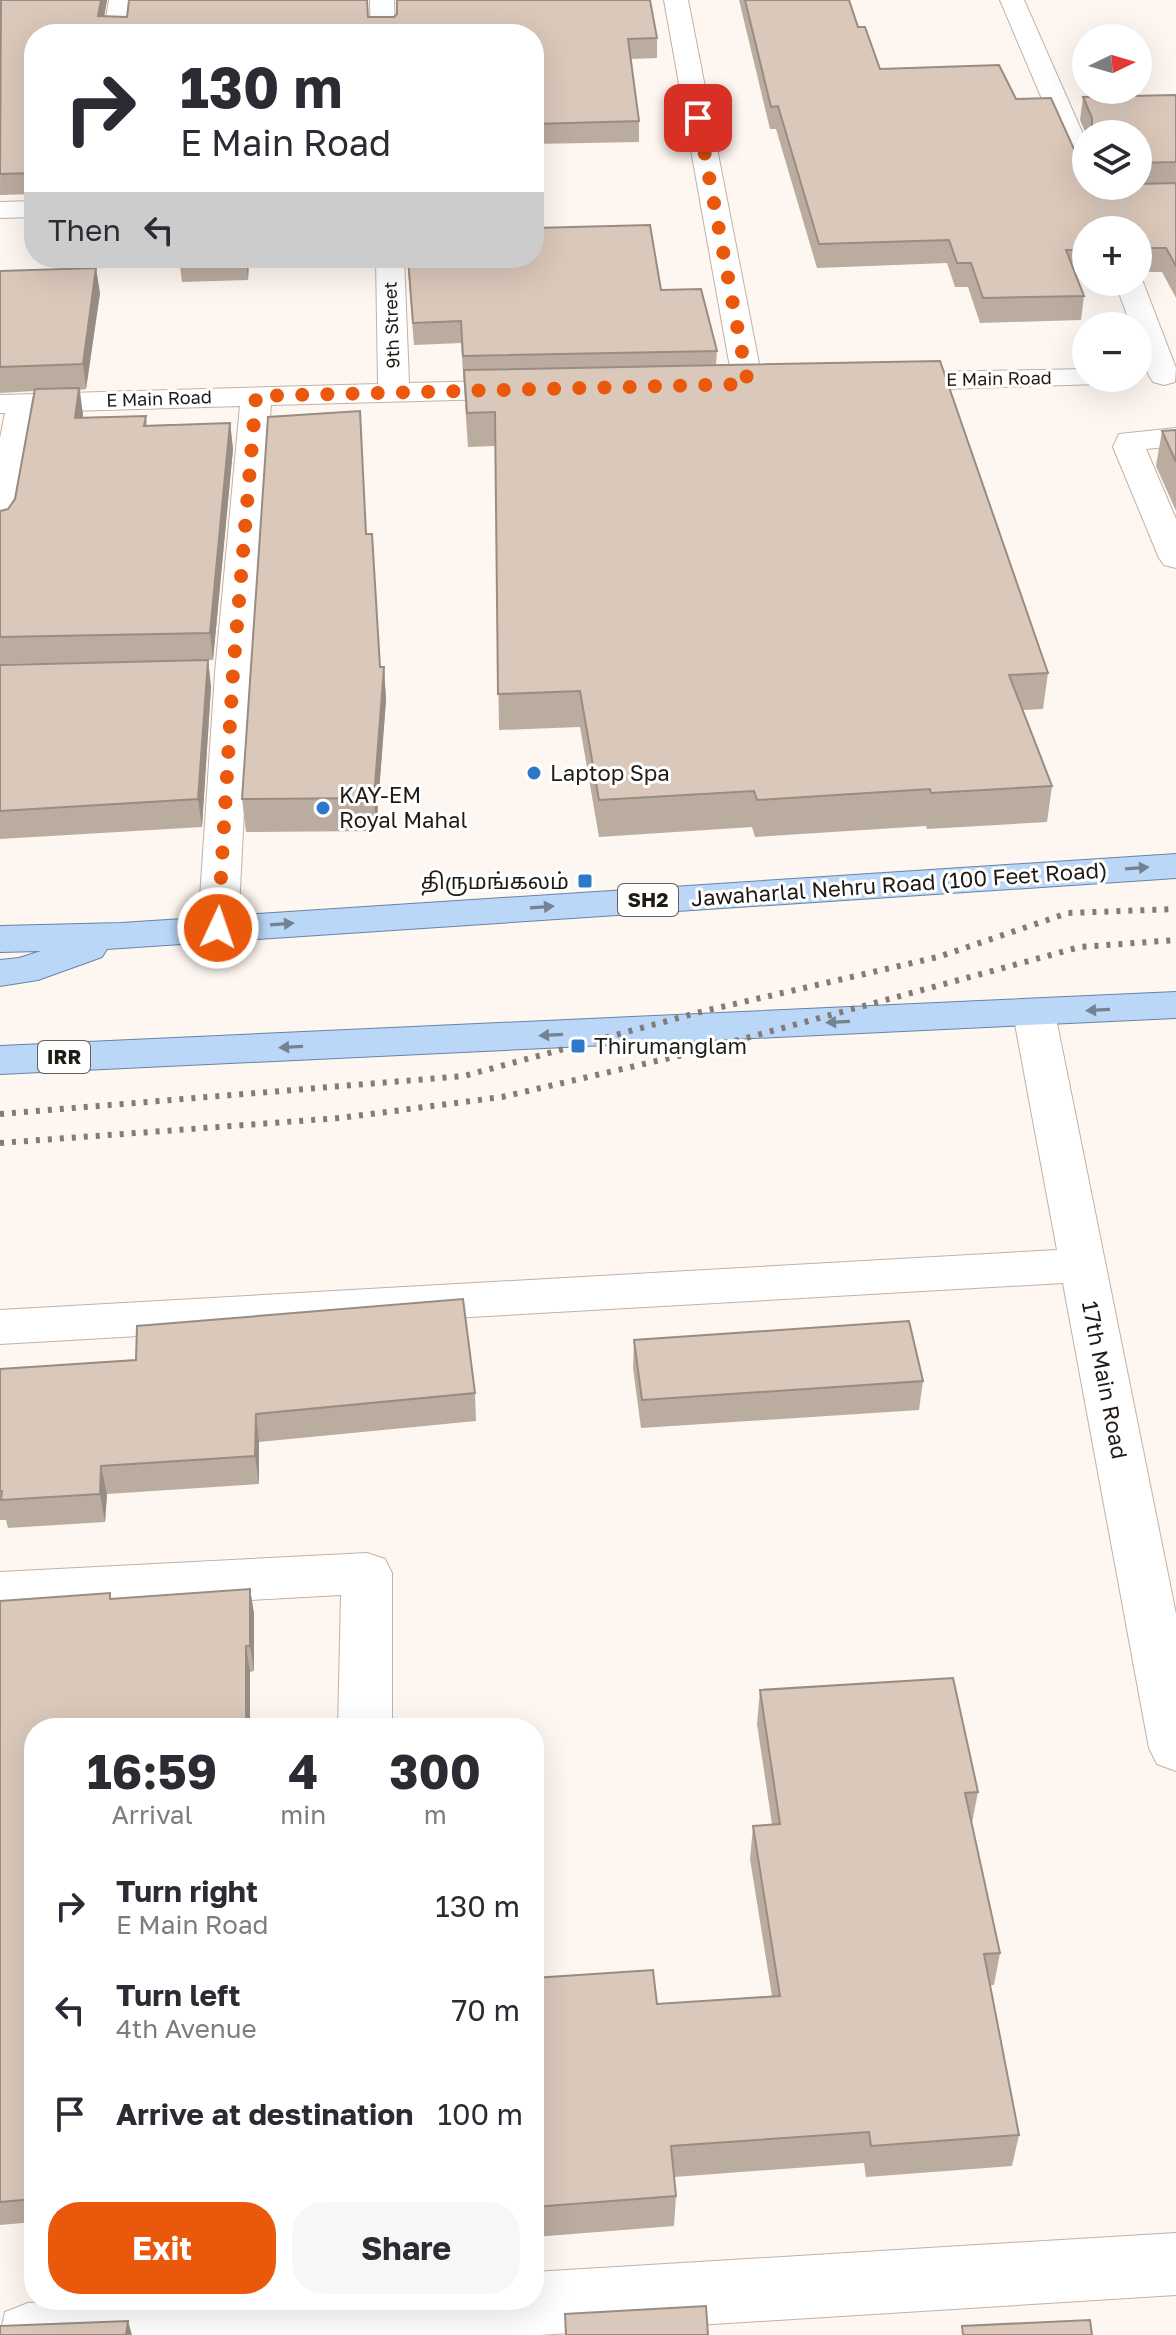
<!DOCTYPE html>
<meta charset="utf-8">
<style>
:root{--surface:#fff;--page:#f7f7f7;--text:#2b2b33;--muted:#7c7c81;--accent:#ea580c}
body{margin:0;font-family:"Golos Text","Noto Sans Tamil",sans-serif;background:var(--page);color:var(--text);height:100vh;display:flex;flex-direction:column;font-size:30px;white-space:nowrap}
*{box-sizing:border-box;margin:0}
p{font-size:26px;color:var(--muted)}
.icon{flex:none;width:44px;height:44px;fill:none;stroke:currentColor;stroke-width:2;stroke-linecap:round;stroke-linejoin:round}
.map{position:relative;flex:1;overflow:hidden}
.panel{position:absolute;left:24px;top:1718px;width:520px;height:592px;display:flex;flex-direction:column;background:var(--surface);border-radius:32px;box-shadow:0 8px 32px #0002}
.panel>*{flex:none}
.top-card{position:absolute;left:24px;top:24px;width:520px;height:244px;border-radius:32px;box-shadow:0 8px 32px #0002;background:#fff;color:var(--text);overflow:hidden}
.needle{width:52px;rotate:85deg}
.buttons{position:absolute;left:1072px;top:24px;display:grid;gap:16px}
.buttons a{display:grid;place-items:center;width:80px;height:80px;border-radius:50%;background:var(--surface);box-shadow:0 8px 32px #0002;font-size:40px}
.pin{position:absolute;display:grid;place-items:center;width:68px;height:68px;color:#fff;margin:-34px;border-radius:16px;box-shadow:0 4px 12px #0006}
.me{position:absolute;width:88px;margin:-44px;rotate:3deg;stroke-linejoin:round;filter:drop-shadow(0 0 6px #0008)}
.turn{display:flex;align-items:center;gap:28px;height:168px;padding:0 24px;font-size:36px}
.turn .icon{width:104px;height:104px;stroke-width:2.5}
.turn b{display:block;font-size:56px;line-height:68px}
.then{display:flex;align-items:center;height:76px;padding:0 24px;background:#0003;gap:16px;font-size:30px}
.eta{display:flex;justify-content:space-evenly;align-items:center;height:136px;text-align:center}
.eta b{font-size:48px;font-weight:700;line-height:56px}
.button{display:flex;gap:16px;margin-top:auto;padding:16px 24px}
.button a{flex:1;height:92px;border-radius:32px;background:var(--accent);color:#fff;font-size:32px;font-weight:700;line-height:92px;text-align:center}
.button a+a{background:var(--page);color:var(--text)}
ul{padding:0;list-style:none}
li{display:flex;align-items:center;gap:24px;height:104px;padding:0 24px}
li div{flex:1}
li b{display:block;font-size:30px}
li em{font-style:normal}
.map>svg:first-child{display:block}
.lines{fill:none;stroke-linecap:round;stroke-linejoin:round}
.minor-casing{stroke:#c3b1a3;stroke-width:2}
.major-casing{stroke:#6784a6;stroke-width:2}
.minor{fill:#fff;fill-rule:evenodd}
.major{fill:#bad7f8;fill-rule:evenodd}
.rail{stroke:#837c76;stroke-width:6;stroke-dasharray:4 8;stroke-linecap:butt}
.wall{fill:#bbaca0}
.shaded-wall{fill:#998c82}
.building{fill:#dac8ba;stroke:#998c82;stroke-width:2}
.oneway{fill:#758292}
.route{stroke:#ea580c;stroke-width:14;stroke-dasharray:0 25.2}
.poi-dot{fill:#2d78c8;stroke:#fff;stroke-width:3}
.labels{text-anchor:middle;stroke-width:6;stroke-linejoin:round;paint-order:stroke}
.far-street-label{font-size:18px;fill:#211b16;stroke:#fff}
.shield{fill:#fff;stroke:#645f5c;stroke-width:2}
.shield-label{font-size:20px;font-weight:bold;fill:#211b16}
.poi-label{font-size:22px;fill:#211b16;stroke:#fff;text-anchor:start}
.street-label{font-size:22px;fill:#211b16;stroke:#fff}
</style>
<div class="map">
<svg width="1176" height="2335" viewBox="0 0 1176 2335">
<rect width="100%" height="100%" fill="#fef6f0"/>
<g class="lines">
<!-- minor casing -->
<g class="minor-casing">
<g id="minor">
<polygon points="109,0 133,0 127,34 103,34"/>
<polygon points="370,0 394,0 395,34 371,34"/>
<polygon points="664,0 688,0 763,384 759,390 748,393 737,390 733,384"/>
<polygon points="1000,0 1024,0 1086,141 1086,180 1076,178 1073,172"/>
<polygon points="34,201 34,217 0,218 0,202"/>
<polygon points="376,258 404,258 409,383 525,380 536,382 540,389 536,396 525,398 271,405 251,673 238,928 232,937 218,941 204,937 198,928 215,673 240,406 36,412 16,525 12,532 0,535 0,438 5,413 0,413 0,395 378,384"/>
<path d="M1138,276l5,6 33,86 -1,14 -11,3 -11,-3c-11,-16 -15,-36 -15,-56h-7l-16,-44h23z"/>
<polygon points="1086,369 1086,378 1101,378 1097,384 886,391 875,388 871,382 875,376 886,373"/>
<polygon points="1176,428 1176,446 1146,449 1176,519 1176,568 1164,565 1159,558 1113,447 1119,434"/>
<polygon points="1034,1000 1049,1003 1055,1013 1176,1614 1176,1771 1157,1764 1149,1748 1063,1283 0,1344 0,1310 1057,1250 1013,1013 1019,1003"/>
<polygon points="367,1553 385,1559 392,1573 392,1728 338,1728 341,1595 0,1614 0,1572"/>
<polygon points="1176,2233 1176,2295 539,2335 0,2335 5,2312 28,2303 77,2300 534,2300 534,2272"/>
</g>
</g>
<!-- major casing -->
<g class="major-casing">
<g id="major">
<polygon points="1176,854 1176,878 107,949 102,957 38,980 0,986 0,960 19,958 41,951 0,952 0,926 121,923"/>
<polygon points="1176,992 1176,1018 0,1074 0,1046"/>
</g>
</g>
<!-- minor -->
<use href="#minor" class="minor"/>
<!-- major -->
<use href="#major" class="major"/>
<!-- rail -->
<g class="rail">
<polyline points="0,1114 464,1076 704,1011 938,957 1068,913 1176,909"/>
<polyline points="0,1143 340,1118 502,1097 691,1053 1080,947 1176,940"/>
</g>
</g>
<!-- wall -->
<g class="wall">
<polygon points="1,0 107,0 104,16 368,17 657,38 657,58 631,59 639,121 639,142 534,144 534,34 34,34 34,194 0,195"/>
<polygon points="739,0 849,0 858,27 880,69 1016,99 1086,186 1138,186 1138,134 1086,134 1080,120 1083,97 1176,95 1176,298 1162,272 1138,272 1138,230 1086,230 1086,274 1076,274 1084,296 1081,320 980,323 968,287 955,287 947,263 817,268 776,129 770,129"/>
<polygon points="179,258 249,258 248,280 182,282"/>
<polygon points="407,258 534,258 661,290 717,351 716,365 1048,673 1043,709 1023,710 1052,786 1047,822 927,829 926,826 755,837 752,827 599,837 580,727 499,730 495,446 468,447 461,343 414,345"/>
<polygon points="0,271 100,293 86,389 80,390 83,417 146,416 147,425 230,423 233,449 213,660 208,660 211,687 202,827 0,839 0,665 176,661 0,664 0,511 8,509 15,499 34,391 0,393"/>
<polygon points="1176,430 1176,511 1156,466 1162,431"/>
<polygon points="380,667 384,667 386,700 376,831 246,832 242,799"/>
<polygon points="634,1340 923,1381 919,1410 641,1428 633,1368"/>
<polygon points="0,1369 475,1393 476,1421 259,1442 259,1484 107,1494 105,1522 8,1528 6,1520 0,1520"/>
<polygon points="250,1589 254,1614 254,1671 250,1672 250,1728 34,1728 34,2222 0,2225 0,1601 110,1593 111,1599"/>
<polygon points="760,1690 978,1792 972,1823 1000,1953 994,1985 990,1985 1019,2135 1012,2166 866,2177 864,2163 674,2177 676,2196 674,2226 534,2237 534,1978 657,2004 772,1996 750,1859 753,1826 772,1824 757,1724"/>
</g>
<!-- shaded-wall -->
<g class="shaded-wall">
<polygon points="101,0 107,0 101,34 98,16"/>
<polygon points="246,258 249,258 248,280"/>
<polygon points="96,268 100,293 86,389 83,364"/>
<polygon points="79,388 83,414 79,443 75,418"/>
<polygon points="230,423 233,449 213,660 210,633"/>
<polygon points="208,660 211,687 202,827 198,799"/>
<polygon points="384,667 386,700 376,831 374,798"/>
<polygon points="256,1414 259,1442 259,1484 255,1456"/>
<polygon points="101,1466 107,1494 105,1522 100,1494"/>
<polygon points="250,1589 254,1614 254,1671 250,1646"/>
<polygon points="246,1646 250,1672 250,1728 246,1728"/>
<polygon points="128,2321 132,2335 126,2335"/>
</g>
<!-- building -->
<g class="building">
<polygon points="1,0 101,0 98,16 127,17 129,0 367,0 368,17 394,17 397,14 397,0 650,0 657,38 628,39 639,121 534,124 534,34 34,34 34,173 0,174"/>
<polygon points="745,0 849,0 858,27 865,27 880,69 999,65 1016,99 1051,98 1078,158 1086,159 1086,171 1084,176 1086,179 1086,186 1138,186 1138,184 1176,183 1176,266 1166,248 1138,248 1138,230 1086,230 1086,250 1066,250 1084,296 983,298 971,263 957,263 949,240 819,244 778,106 771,107"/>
<polygon points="1176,95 1176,162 1138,163 1138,134 1092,134 1092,118 1083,97"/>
<polygon points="650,225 661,290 701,289 717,351 463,356 461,321 413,323 408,258 534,258 534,228"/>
<polygon points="96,268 83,364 0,367 0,271"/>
<polygon points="940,361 1048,673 1009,675 1052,786 931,793 930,789 757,800 754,791 599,800 580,691 498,694 495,412 467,413 464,370"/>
<polygon points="79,388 75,418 146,416 144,426 230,423 210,633 0,637 0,511 8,509 15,499 35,389"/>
<polygon points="360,411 366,534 372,534 380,667 384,667 374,798 242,799 268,417"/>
<polygon points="1176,430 1176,462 1162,431"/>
<polygon points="208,660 198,799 0,811 0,665"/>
<polygon points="463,1299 475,1393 256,1414 255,1456 101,1466 100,1494 1,1500 2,1491 0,1491 0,1369 136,1360 137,1326"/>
<polygon points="909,1321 923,1381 642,1400 634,1340"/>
<polygon points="250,1589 250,1646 246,1646 246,1728 34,1728 34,2199 0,2202 0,1601 110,1593 110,1599"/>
<polygon points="953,1678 978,1792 965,1793 1000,1953 984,1954 1019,2135 871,2146 869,2132 671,2146 676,2196 534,2207 534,1978 653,1970 657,2004 780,1996 753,1826 780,1824 760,1690"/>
<polygon points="706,2306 708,2335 566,2335 565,2314"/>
<polygon points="1090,2320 1092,2335 963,2335 962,2326"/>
<polygon points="128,2321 126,2335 0,2335 0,2326"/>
</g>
<!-- one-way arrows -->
<defs><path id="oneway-solid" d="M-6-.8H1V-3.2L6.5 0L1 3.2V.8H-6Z" transform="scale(2)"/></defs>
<g class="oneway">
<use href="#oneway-solid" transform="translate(1137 868) rotate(-4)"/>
<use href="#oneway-solid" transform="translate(542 907) rotate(-4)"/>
<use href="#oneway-solid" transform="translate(282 924) rotate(-4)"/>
<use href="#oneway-solid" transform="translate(1098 1010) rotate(177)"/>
<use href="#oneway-solid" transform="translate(838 1022) rotate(177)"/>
<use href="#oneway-solid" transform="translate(551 1035) rotate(177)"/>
<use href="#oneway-solid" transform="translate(291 1047) rotate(177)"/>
</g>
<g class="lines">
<!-- route -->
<polyline class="route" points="218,928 233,673 256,396 748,384 698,118"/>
</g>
<!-- markers -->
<g class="poi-dot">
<circle cx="534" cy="773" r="8"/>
<circle cx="323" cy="808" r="8"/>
<rect x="577" y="873" width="16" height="16" rx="4"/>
<rect x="570" y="1038" width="16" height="16" rx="4"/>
</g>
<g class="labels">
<!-- far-street labels -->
<g class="far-street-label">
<text transform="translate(392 325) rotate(-92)" y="6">9th Street</text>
<text transform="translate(999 379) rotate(-1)" y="6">E Main Road</text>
<text transform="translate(159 399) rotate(-2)" y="6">E Main Road</text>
</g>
<!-- shield labels -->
<g class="shield">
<rect x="618" y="884" width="60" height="32" rx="6"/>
<rect x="38" y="1041" width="52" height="32" rx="6"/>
</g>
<g class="shield-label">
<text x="648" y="907">SH2</text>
<text x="64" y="1064">IRR</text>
</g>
<!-- poi labels -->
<g class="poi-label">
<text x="550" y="781">Laptop Spa</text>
<text x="339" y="803">KAY-EM<tspan x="339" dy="25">Royal Mahal</tspan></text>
<text x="569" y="889" text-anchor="end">திருமங்கலம்</text>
<text x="594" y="1054">Thirumanglam</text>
</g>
<!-- street labels -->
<g class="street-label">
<text transform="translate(899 884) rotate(-4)" y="8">Jawaharlal Nehru Road (100 Feet Road)</text>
<text transform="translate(1105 1380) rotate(79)" y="8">17th Main Road</text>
</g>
</g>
</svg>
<div class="buttons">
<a><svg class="needle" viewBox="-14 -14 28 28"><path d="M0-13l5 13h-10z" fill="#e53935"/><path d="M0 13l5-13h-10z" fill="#7c7c81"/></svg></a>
<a><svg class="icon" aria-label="layers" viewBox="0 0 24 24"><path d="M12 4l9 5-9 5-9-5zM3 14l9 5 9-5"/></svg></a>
<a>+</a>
<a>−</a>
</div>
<div class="pin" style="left:698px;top:118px;background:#d93025"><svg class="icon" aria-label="arrive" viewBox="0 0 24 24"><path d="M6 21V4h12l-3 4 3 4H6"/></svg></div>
<svg class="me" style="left:218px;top:928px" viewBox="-20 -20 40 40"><circle r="17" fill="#ea580c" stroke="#fff" stroke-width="3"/><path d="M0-11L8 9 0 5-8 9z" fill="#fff"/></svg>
<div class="top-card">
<div class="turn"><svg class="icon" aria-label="right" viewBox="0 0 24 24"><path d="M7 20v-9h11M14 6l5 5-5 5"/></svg><div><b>130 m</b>E Main Road</div></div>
<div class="then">Then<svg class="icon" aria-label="left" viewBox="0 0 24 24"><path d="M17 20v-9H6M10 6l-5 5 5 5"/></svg></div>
</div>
<section class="panel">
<div class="eta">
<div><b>16:59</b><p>Arrival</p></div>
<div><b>4</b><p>min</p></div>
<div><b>300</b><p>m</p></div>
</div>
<ul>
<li><svg class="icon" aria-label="right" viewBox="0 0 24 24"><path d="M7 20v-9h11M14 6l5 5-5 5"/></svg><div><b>Turn right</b><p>E Main Road</p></div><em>130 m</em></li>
<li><svg class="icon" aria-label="left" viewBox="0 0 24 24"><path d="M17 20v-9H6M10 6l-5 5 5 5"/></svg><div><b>Turn left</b><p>4th Avenue</p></div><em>70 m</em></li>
<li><svg class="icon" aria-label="arrive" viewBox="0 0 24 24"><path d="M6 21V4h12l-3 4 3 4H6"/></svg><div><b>Arrive at destination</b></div><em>100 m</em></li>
</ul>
<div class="button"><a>Exit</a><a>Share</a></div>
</section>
</div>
